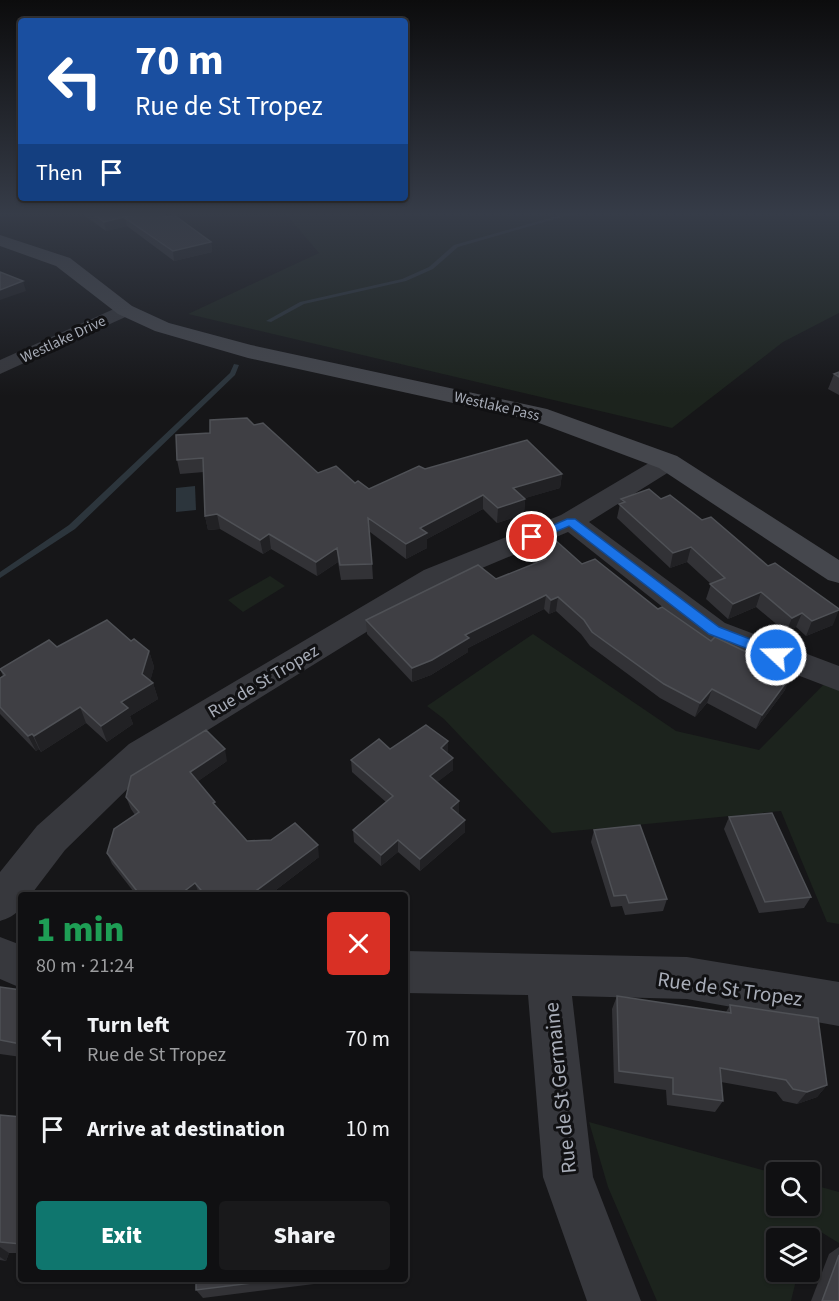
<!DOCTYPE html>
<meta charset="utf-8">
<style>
:root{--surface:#101012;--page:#19191b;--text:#f1f3f6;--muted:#9c9d9f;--line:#303032;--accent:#0f766e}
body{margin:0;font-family:"Source Sans 3",sans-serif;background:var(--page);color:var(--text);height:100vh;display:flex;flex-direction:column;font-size:22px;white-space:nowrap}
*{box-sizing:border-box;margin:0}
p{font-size:20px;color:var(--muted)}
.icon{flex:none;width:33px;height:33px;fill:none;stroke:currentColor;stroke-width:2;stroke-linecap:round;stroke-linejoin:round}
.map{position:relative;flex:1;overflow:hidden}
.side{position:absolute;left:18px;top:892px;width:390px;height:390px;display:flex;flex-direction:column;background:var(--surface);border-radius:6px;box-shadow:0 2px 4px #0004,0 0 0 2px var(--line)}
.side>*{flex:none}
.hud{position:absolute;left:18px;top:18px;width:390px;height:183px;border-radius:6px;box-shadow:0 2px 4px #0004,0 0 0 2px var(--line);background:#1a4fa0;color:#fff;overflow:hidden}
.tools{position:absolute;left:766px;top:1162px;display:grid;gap:12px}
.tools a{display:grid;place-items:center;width:54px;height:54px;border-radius:6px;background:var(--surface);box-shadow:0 2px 4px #0004,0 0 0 2px var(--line);font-size:30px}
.pin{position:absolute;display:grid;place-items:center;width:51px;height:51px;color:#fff;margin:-26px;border:3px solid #fff;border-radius:50%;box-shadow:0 2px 6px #0007}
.me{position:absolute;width:66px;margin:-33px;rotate:291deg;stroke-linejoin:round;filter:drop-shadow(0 0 4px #0008)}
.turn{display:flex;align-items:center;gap:21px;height:126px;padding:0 18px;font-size:27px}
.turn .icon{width:78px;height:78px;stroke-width:2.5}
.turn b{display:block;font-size:42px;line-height:51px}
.then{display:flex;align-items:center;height:57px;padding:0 18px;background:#0003;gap:12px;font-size:22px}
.round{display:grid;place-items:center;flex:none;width:63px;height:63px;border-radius:6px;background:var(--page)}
.summary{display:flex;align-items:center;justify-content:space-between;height:102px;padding:0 18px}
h1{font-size:36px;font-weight:800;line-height:45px;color:#1e9e55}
.cta{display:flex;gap:12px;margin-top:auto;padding:12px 18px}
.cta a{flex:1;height:69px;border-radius:6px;background:var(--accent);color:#fff;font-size:24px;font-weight:800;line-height:69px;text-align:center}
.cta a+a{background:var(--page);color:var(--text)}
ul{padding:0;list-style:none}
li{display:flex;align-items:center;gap:18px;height:90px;padding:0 18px}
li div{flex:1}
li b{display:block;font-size:22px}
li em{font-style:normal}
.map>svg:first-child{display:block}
.green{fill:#1c231d}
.water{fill:#2c353c}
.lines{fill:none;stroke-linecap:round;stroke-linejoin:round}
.stream{fill:#2c353c;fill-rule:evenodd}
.street{fill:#37383d;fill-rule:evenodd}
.secondary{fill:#45474d;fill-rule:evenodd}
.wall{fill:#323236}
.shaded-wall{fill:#212124}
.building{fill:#3f3f44;stroke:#4f5156;stroke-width:1.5}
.route{fill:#1a73e8;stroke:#114b97;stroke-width:1.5}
.labels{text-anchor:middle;stroke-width:6;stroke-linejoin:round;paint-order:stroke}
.far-street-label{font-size:15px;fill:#a8adb8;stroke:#111113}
.street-label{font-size:18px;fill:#a8adb8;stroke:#111113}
.near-street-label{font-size:21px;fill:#a8adb8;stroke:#111113}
</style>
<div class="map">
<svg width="839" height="1301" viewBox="0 0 839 1301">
<rect width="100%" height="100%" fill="#161618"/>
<!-- green -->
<g class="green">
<polygon points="285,213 839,213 839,313 783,342 672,428 188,314 319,253"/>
<polygon points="270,576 285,586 243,612 228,600"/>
<polygon points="533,634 676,731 759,750 839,669 839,924 827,922 781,811 552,833 444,719 427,706"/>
<polygon points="589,1122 777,1174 777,1206 810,1206 810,1184 839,1192 839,1243 811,1226 807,1239 777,1239 777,1272 798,1272 791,1301 657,1301 608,1187"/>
</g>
<!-- water -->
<polygon class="water" points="195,486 196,510 176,512 176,488"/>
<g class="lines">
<!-- stream -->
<g class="stream">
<polygon points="568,213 576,213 458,247 433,269 406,281 304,304 271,322 266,321 300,302 402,279 429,267 454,245"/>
<polygon points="234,364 239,365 235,375 75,529 0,578 0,572 69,525 230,373"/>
</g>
<!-- street -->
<g class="street">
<polygon points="125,304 132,306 135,310 132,314 0,374 0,360"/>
<path d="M668,455l9,2 3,5 -3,5 -88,55 136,101 114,43v25l-136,-52 -135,-107 -124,52 -291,180 -88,86 -35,46h-9c0,16 -6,20 -21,25v-49l37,-46 92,-82 295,-174 137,-55 98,-58z"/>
<polygon points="0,937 21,945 21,988 0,979"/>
<polygon points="405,951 687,957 839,982 839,1026 687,999 572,996 593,1177 641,1301 587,1301 543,1177 528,995 405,993"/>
</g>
<!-- secondary -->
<polygon class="secondary" points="0,235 70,258 132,306 169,323 251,345 547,409 677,456 839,560 839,583 828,580 659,468 531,420 248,358 155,331 118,314 56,266 0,246"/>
</g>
<!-- wall -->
<g class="wall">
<polygon points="81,213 134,213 135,215 211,242 212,252 174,261 127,226 106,231"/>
<polygon points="839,372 839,395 828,389 834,374"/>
<polygon points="254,425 318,473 355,483 369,489 425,469 562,474 560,488 525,498 524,514 497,523 483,509 427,539 427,548 406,559 370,532 373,579 341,580 338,562 317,576 271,549 263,554 220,529 208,530 205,516 204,472 180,474 177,460 210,433"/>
<polygon points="621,499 661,499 833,625 806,636 796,627 786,632 756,607 728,619 706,599 711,584 687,562 670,568 617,518"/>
<polygon points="525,539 582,564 711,641 788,674 785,690 756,729 707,703 695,717 660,698 590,646 581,634 556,611 549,614 544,609 468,648 468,652 431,675 412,682 367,634 366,620 496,579 534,564 524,553"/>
<polygon points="131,641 149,651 154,667 150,681 153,683 158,699 130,716 133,724 107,742 86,723 41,752 39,749 36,751 0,714 0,678 3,676 0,669 57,647"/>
<polygon points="390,749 448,753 453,770 437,782 459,812 457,814 465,820 465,832 420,871 398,852 381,866 354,842 353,830 386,802 352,772 351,760"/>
<polygon points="227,761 198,781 216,807 247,841 319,857 268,896 200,896 199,894 198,896 137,896 112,864 107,853 135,815 131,809 126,797"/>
<polygon points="729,817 811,897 804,908 759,913 724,829"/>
<polygon points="594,830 667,899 663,911 625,915 622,906 611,907 591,842"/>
<polygon points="0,987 21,990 21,1057 0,1054"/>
<polygon points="617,996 726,1012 730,1005 827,1085 817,1097 797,1104 783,1101 776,1092 721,1082 723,1101 715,1112 667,1105 666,1090 614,1083 612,1009"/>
<polygon points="0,1115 21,1117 21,1253 9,1253 6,1261 0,1260"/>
<polygon points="839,1247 839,1301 811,1301 829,1254"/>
<polygon points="196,1280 314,1280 314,1284 203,1298 196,1290"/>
</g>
<!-- shaded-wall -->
<g class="shaded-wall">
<polygon points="135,214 137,223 125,218 127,226 106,231 104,222"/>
<polygon points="211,242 212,252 174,261 173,251"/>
<polygon points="23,281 26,291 0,300 0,290"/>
<polygon points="562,474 560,488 512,502 513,488"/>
<polygon points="483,495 483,509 427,539 427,548 406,559 406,544 420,528"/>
<polygon points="525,499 524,514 497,523 498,508"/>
<polygon points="217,514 220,529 208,530 205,516"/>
<polygon points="269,534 271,549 263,554 260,540"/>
<polygon points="691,547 687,562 670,568 673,553"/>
<polygon points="337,548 338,562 317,576 316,562"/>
<polygon points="761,592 756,607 728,619 733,604"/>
<polygon points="546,595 544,609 468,648 468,652 431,675 412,682 412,668 465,635"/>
<polygon points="558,597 556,611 549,614 551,600"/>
<polygon points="839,610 833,625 806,636 812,621"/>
<polygon points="802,613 796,627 786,632 792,618"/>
<polygon points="149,651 154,667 149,686 153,683 158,699 130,716 133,724 107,742 101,726 121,702 142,674"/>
<polygon points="791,676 785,690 756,729 762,715"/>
<polygon points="712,689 707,703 695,717 700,703"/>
<polygon points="80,707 86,723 41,752 34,736"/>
<polygon points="32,734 39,749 36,751 28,736"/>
<polygon points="448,741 448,753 441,748"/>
<polygon points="225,749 227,761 194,784 190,772"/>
<polygon points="453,758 453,770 430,788 430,776"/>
<polygon points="459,801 459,812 451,820 451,808"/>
<polygon points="465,820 465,832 420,871 420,859"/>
<polygon points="398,840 398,852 381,866 381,855"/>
<polygon points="318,845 319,857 268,896 249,896"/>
<polygon points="195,883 199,894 198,896 178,896"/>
<polygon points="827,1085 817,1097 797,1104 807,1092"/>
<polygon points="0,1247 9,1253 6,1261 0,1257"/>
</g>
<!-- building -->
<g class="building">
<polygon points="92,213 134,213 135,214 104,222"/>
<polygon points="142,213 159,213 167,217 174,215 211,242 173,251 125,218"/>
<polygon points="0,272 23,281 0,290"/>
<polygon points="839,372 839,377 834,374"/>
<polygon points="247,418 254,425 263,423 318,473 336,466 355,483 358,481 369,489 419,466 425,469 527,440 562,474 513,488 525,499 498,508 483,495 420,528 427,533 406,544 368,518 372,564 340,565 337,548 316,562 269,534 260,540 217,514 205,516 203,458 177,460 176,435 210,433 210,420"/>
<polygon points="649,489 661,499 670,495 702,520 711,517 768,566 775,563 839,609 839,610 812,621 802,613 792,618 761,592 733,604 710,584 725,578 691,547 673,553 619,504 625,502 621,499"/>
<polygon points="545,531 582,564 595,559 658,609 662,607 711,641 715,637 759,658 761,656 790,670 787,673 791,676 762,715 712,689 700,703 664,684 592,632 584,620 558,597 551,600 546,595 465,635 469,638 432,660 412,668 366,620 478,565 496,579 546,559 525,539"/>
<polygon points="107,620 131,641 134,639 149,651 142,674 153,683 121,702 128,708 101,726 80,707 34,736 32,734 28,736 0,707 0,678 5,675 0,669 49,640 57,647"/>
<polygon points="426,725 448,741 441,748 453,758 430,776 459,801 451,808 465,820 420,859 398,840 381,855 353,830 393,796 351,760 379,739 390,749"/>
<polygon points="206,730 225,749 190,772 215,802 213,803 247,841 271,840 295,823 318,845 249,896 206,896 195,883 178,896 141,896 107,853 114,829 139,812 126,797 131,776"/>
<polygon points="772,813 811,897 765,902 729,817"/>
<polygon points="640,825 667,899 629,903 626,895 614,896 594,830"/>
<polygon points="0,987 21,990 21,1044 0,1040"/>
<polygon points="617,996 731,1013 730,1005 818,1018 827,1085 807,1092 793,1089 786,1080 720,1068 723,1101 673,1094 673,1078 619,1071"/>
<polygon points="0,1115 21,1117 19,1124 21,1124 21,1244 0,1242"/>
<polygon points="839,1255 839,1301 822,1301"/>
<polygon points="196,1280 277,1280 196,1290"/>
</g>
<!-- sky -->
<linearGradient id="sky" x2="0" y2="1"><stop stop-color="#0c0c0d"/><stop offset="0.54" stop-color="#363c48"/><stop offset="1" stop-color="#363c48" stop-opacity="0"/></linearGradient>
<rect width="839" height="396" fill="url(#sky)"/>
<!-- route -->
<polygon class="route" points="567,519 575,519 719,627 781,651 781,658 772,658 709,634 569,526 536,540 526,537"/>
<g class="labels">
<!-- far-street labels -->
<g class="far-street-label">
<text transform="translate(63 339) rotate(-25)" y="5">Westlake Drive</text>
<text transform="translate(497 406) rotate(13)" y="5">Westlake Pass</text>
</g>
<!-- street labels -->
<g class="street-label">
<text transform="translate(263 681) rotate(-31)" y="6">Rue de St Tropez</text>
</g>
<!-- near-street labels -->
<g class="near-street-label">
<text transform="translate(730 989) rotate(8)" y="7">Rue de St Tropez</text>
<text transform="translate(560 1088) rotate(-96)" y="7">Rue de St Germaine</text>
</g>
</g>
</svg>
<div class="tools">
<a><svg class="icon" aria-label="search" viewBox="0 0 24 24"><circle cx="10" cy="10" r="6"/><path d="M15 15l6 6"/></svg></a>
<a><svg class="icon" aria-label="layers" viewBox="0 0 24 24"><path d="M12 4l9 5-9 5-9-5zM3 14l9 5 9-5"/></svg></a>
</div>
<div class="pin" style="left:532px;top:537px;background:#d93025"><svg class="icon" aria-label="arrive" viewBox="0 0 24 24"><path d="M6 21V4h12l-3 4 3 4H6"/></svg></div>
<svg class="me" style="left:776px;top:655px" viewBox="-20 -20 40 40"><circle r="17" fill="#1a73e8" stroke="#fff" stroke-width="3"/><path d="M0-11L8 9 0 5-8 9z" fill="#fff"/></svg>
<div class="hud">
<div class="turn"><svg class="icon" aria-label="left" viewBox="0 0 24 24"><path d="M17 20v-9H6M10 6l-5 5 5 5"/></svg><div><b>70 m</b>Rue de St Tropez</div></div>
<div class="then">Then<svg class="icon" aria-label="arrive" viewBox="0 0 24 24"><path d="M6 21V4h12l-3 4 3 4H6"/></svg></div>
</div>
<section class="side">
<div class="summary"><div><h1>1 min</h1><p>80 m · 21:24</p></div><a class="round" style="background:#d93025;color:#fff"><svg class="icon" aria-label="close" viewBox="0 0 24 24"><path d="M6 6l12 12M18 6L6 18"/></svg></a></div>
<ul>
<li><svg class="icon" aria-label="left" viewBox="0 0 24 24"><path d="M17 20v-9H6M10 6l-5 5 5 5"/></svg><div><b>Turn left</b><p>Rue de St Tropez</p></div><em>70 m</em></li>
<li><svg class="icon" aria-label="arrive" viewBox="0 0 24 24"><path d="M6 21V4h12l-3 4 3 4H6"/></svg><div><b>Arrive at destination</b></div><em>10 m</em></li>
</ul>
<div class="cta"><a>Exit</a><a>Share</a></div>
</section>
</div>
